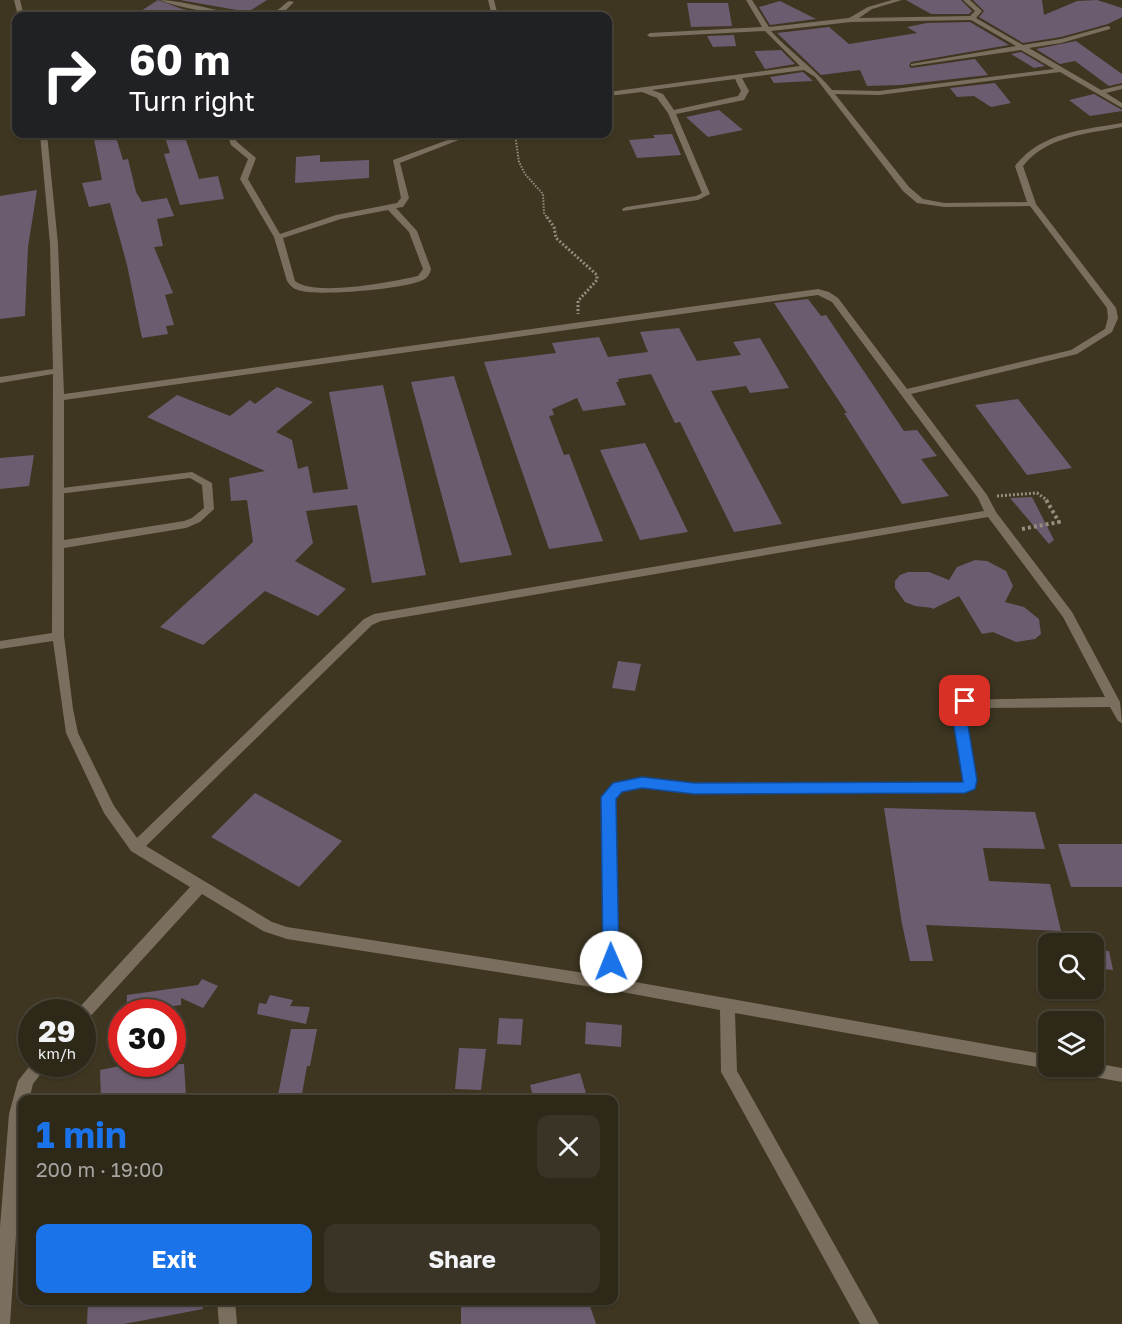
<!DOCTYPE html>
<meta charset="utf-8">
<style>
:root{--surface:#2e2819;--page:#3a3426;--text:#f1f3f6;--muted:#a7a6a2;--line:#494438;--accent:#1a73e8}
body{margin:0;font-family:"Golos Text",sans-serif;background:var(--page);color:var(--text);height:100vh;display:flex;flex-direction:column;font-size:22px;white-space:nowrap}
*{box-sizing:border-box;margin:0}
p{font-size:20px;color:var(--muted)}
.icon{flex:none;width:33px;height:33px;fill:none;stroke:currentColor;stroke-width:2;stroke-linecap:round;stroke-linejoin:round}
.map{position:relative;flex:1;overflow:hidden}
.panel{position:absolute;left:18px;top:1095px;width:600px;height:210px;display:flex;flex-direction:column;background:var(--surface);border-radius:12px;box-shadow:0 2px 4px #0004,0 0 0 2px var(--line)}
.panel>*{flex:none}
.top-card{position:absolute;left:12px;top:12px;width:600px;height:126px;border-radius:12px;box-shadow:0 2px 4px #0004,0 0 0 2px var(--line);background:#202124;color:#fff;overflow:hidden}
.controls{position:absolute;left:1038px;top:933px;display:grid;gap:12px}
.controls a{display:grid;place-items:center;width:66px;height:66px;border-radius:12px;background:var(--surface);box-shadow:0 2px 4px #0004,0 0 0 2px var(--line);font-size:30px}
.speed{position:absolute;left:18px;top:999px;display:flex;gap:12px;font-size:30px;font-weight:700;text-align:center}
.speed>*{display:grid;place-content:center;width:78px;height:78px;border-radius:50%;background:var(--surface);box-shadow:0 2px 4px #0004,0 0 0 2px var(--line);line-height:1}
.speed small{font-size:15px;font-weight:400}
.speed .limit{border:9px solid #d22;background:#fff;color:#111}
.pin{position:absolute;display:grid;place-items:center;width:51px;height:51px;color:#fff;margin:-26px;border-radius:12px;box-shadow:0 3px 9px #0006}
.me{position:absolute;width:66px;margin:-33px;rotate:359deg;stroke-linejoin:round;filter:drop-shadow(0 0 4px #0008)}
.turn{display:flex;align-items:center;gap:21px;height:126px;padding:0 18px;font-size:27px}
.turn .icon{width:78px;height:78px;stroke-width:2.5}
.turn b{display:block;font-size:42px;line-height:51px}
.round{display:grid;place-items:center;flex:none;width:63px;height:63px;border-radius:12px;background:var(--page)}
.head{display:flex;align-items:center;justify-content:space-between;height:102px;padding:0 18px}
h1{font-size:36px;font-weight:700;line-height:45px;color:var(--accent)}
.action{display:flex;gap:12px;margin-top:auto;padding:12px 18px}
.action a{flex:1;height:69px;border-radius:12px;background:var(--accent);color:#fff;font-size:24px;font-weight:700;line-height:69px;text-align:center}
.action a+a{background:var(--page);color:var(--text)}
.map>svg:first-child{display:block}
.building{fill:#6b5c70}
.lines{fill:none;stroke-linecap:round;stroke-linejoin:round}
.path-far2{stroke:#958e7e;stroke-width:2;stroke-dasharray:1.5 1.5;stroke-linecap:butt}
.path-far1{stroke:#958e7e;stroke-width:3;stroke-dasharray:2 2;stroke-linecap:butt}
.path{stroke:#958e7e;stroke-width:4;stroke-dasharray:3 3;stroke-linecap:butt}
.lane{fill:#7a6f5e;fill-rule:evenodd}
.street{fill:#7a6f5e;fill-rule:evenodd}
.route{fill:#1a73e8;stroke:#114b97;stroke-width:1.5}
</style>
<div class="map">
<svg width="1122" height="1324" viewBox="0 0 1122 1324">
<rect width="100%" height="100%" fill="#3e3621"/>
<!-- building -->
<g class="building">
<polygon points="158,0 182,9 225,16 133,16"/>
<polygon points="180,0 267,0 248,12"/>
<polygon points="906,0 961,0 972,11 969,14 931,14"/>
<polygon points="973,0 1042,0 1044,15 1077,1 1097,0 1122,8 1122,17 1108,24 1061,37 1023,43 979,17 984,11"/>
<polygon points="780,1 816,19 770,25 759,7"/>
<polygon points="687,3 728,3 732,26 691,27"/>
<polygon points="970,22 1009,45 911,62 909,66 911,68 975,59 988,75 900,85 867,86 860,70 821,75 777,33 829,27 849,44 917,33 907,27 927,23"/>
<polygon points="734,35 736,46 713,47 707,36"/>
<polygon points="1076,41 1122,74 1122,83 1109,86 1075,61 1060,64 1036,49"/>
<polygon points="781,50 795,64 765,69 754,51"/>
<polygon points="1021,52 1045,66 1034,68 1011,54"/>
<polygon points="803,72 813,81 774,83 770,77"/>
<polygon points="995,83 1011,103 991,107 974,96 957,97 950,88"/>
<polygon points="1094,94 1122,110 1122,111 1090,116 1069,100"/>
<polygon points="719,110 743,130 708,137 686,117"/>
<polygon points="93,134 115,134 123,160 128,159 136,192 142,202 167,198 174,216 157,219 163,246 154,247 173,293 165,295 174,325 166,326 168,334 142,338 127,265 110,203 89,207 82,183 102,180"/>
<polygon points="164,134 184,134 199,179 218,176 224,199 180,205 164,154 170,153"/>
<polygon points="672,134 681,155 637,158 629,140 655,138 653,135"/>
<polygon points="320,155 320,162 369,160 369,178 295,183 296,157"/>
<polygon points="37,190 28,247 25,316 0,319 0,196"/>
<polygon points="808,299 821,316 826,315 904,431 917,430 937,456 921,459 949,496 902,504 844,413 847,413 774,303"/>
<polygon points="679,328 697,361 741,355 733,342 760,338 789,388 750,393 746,386 711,391 782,524 734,532 680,422 675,423 651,374 618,379 619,382 616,382 626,405 583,411 577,398 552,409 554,415 549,416 564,455 569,454 603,541 549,549 484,362 556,353 552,343 599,337 608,357 648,352 640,332"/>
<polygon points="454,376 483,467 512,555 460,563 411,382"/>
<polygon points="383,385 426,575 372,583 357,505 306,511 313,543 295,561 346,589 318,616 265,591 203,645 160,627 253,542 247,500 231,501 229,478 265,471 147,417 177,395 230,416 250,400 255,404 277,387 313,402 276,432 292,440 298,469 308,466 313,493 348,489 329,392"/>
<polygon points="1018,399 1072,468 1027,475 975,405"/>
<polygon points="645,443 688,532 640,540 600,450"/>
<polygon points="34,455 29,486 0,489 0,458"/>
<polygon points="1032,497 1054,540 1049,544 1010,498"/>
<polygon points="975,560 987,561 1006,571 1013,586 1005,602 1024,607 1039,619 1041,634 1035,639 1016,642 993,632 982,634 959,596 931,610 933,608 915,606 905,602 895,588 895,581 900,575 908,572 929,572 949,580 957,567"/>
<polygon points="618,661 641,664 635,691 612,688"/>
<polygon points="255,793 342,841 299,887 211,837"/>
<polygon points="884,808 1035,812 1045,849 983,848 989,881 1050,884 1061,931 926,925 933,961 910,961 902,924"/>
<polygon points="1058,844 1122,844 1122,887 1071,887"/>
<polygon points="1094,950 1109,951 1113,970 1094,968"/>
<polygon points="202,979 218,986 203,1008 181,998 181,1005 126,1012 127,995 198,985"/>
<polygon points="270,995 293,1000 290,1006 310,1007 306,1024 257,1014 259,1003 266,1004"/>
<polygon points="499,1018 523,1019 521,1045 497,1044"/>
<polygon points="586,1022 622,1025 621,1047 585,1044"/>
<polygon points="291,1029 317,1029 310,1066 307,1066 301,1100 277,1100"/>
<polygon points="459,1048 486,1049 481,1090 455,1089"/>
<polygon points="130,1064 184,1064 186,1096 171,1100 101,1100 100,1070"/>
<polygon points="580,1073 588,1100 534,1100 530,1085"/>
<polygon points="88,1300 202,1300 203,1309 124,1324 87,1324"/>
<polygon points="461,1300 588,1300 596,1324 461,1324"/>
</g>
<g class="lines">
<!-- path-far2 -->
<polyline class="path-far2" points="515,134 519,162 525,174 543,194 544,213 548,219"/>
<!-- path-far1 -->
<g class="path-far1">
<polyline points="547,217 554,227 556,238 597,275 597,280 578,301 578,314"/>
<polyline points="997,496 1037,493 1047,500"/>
</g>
<!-- path -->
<polyline class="path" points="1022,529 1059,522 1045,498"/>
<!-- lane -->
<polygon class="lane" points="192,472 212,483 214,509 200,522 186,528 58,549 52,545 58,541 184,521 192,518 204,508 202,485 190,478 58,494 53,491 54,489"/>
<!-- street -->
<g class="street">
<polygon points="14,0 20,0 24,16 18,16"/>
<path d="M160,0c30,0 87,23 114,12 5,-2 10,-8 15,-11l5,1c-5,5 -11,12 -18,14 -20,5 -98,-7 -116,-16z"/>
<polygon points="488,0 494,0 498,16 492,16"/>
<path d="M746,0h6l17,27 80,-9 19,-11 24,-7h10l-30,9 -13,9 111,-2 5,-5 -12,-11h7l12,11 -6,7 47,27 38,-6 47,-13 2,1v2l-49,14 -32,5 72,42 21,-5v4l-16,4 16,10v5l-62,-36 -181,23 -44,-1 74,93 14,12 21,4 83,-1 -12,-36c26,-34 68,-36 107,-43v4c-36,7 -75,9 -99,39l13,38 80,104 2,10 -6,14 -35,22 -166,40 76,101 9,17 76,100 48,90 2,21 -4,-2 -8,-14 -146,1 12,72 -1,9 -10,3 -271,1 -53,-6 -19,4 -7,8 3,180 430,76v11h6l-6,3 -313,-56 2,58 142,253h-19l-136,-247 -3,-5 -1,-62 -109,-20 -324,-51 -24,-8 -61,-37 -115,126 -5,2v-10h-6l1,-2 113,-123 -59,-36 -27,-38 -38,-80 -13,-92 -53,8v-8l52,-8 1,-259 -53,9v-6l53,-8 -3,-125 -10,-110h7l11,110 6,150 754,-105 11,3 9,6 69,91 164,-39 34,-21 3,-11 -1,-10 -77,-102 -86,1 -27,-4 -14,-12 -88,-114 -11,-7 -62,8 7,13 -5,9 -68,14 34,80 -12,6 -75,11 -1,-2 4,-2 70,-11 6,-3 -34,-80 -11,-15 -15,-6 -34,4v-4l192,-26 -35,-35 -115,6 -3,-2 3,-2 112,-6zM971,20l45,26 -105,18v2l110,-16 33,19 -175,22 -47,-1c-18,-22 -42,-38 -61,-59l80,-9zM735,79l6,12 -3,5 -64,14 -11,-16 -11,-4zM818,295l14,7 146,196 6,13 -610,103 -10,5 -227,219 -23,-32 -36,-73 -5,-24 -9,-73v-236zM988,517l75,100 42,80 -150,3 -3,8 11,74 -269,1 -53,-6 -28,6 -12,14 3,179 -317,-49 -15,-5 -126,-76 226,-221 9,-4z"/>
<path d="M227,134h6l4,8 19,16 -8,21 32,55 56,-19 61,-12 4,-5 -8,-38 71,-26h10l-74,29 9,35 -6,9 -7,1 21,23 14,38c-1,4 -3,9 -8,11 -18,9 -101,16 -121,11 -7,-1 -11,-4 -15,-10l-13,-44 -34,-58 8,-20 -17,-14zM388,210l21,22 14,37 -5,7c-25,6 -104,21 -123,5l-12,-43 58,-19z"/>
<polygon points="32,1063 48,1064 33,1084 29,1100 22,1100 22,1147 10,1324 0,1324 0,1227 9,1114 18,1081"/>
<polygon points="1094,1063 1122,1068 1122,1082 1072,1073 1067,1071 1065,1066 1094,1066"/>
<polygon points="217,1300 235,1300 237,1324 219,1324"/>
</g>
</g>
<!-- route -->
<polygon class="route" points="965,696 972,701 965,708 977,780 975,789 965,793 694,794 642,788 622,792 616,799 619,962 617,967 611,969 605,967 603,962 601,797 613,783 642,777 694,783 963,782 951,708 954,699"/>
</svg>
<div class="controls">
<a><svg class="icon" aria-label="search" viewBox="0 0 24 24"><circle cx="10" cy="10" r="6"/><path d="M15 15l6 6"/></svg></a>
<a><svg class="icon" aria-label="layers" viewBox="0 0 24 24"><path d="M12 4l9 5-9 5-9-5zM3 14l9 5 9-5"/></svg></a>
</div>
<div class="speed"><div>29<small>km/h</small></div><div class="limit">30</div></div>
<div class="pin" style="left:965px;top:701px;background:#d93025"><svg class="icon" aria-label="arrive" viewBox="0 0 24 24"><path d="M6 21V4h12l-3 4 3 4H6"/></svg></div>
<svg class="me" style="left:611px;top:962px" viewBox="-20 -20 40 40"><circle r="19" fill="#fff"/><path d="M0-13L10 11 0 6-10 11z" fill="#1a73e8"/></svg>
<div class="top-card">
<div class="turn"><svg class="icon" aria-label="right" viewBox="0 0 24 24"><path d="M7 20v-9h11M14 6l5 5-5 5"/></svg><div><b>60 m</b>Turn right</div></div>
</div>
<section class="panel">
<div class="head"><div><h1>1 min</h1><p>200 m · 19:00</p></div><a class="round"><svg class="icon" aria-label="close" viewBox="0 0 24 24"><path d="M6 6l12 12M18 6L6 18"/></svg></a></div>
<div class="action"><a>Exit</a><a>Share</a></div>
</section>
</div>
